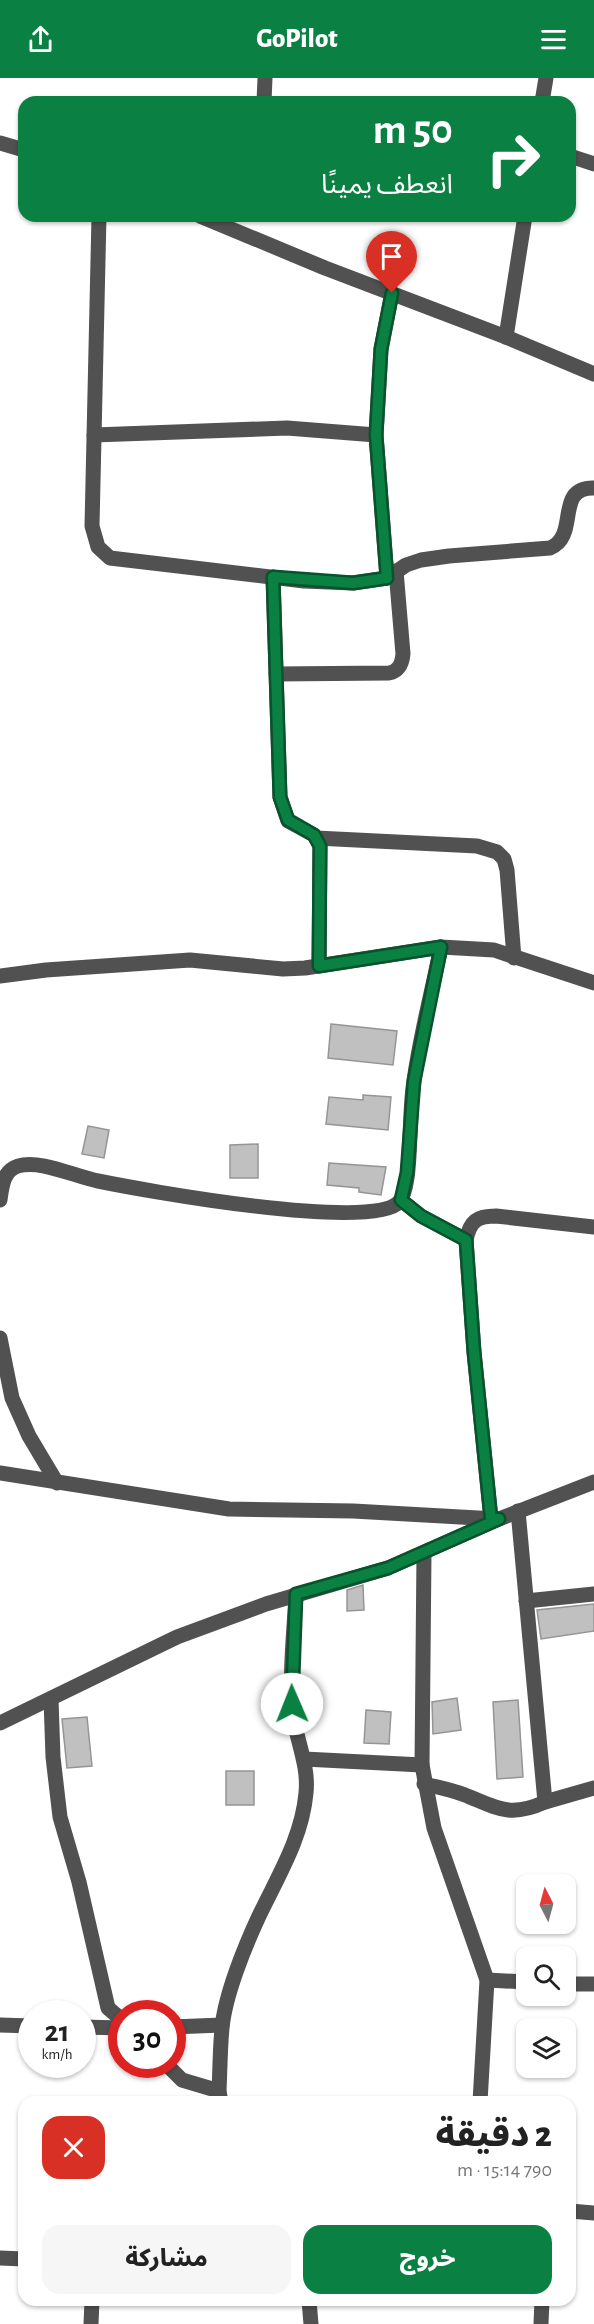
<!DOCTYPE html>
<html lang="ar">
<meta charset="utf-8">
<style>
:root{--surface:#fff;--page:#f6f6f6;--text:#222;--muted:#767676;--accent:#0b8043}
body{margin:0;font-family:"Alegreya Sans","Noto Sans Arabic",sans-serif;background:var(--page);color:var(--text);direction:rtl;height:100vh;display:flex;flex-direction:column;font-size:22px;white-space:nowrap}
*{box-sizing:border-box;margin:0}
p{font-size:20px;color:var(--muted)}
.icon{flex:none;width:33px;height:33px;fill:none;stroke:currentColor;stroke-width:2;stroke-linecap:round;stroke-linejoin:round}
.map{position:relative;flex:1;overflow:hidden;direction:ltr}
.side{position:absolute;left:18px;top:2018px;width:558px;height:210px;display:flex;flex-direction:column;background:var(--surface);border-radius:18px;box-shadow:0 2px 4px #0004;direction:rtl}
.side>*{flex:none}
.top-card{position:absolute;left:18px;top:18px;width:558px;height:126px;border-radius:18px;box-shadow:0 2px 4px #0004;direction:rtl;background:#0b8043;color:#fff;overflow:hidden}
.needle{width:39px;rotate:354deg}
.controls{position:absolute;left:516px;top:1796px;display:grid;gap:12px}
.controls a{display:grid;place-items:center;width:60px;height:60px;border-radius:12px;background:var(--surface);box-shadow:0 2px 4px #0004;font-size:30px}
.speed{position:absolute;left:18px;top:1922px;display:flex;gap:12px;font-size:30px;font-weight:700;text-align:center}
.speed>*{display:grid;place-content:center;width:78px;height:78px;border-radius:50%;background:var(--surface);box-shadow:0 2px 4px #0004;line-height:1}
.speed small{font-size:15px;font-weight:400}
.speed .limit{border:9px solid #d22;background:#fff;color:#111}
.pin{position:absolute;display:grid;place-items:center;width:51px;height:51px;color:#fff;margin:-62px -26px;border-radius:50% 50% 50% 0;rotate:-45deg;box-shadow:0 0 6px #0007}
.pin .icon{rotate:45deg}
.me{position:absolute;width:66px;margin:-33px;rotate:359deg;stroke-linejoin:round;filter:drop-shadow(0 0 4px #0008)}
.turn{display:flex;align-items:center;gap:21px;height:126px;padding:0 24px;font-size:27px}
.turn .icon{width:78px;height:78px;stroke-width:2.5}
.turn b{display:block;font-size:42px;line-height:51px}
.round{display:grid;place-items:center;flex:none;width:63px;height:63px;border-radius:18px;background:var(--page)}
.headline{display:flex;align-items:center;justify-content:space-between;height:102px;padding:0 24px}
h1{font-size:36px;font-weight:800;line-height:45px}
.primary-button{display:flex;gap:12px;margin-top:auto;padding:12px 24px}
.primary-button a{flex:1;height:69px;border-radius:18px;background:var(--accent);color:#fff;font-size:24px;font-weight:800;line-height:69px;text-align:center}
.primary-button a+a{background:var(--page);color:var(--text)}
header{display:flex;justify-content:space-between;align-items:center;height:78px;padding:0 24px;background:var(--accent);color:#fff;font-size:27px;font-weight:800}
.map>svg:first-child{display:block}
.building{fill:#c0c0c0;stroke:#959595;stroke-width:1.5}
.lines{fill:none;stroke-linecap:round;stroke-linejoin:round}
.minor{stroke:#515151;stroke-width:15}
.route-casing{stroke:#07532c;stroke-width:15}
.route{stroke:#0b8043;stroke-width:10}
</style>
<header><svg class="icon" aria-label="menu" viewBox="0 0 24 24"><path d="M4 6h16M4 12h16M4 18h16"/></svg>GoPilot<svg class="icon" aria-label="share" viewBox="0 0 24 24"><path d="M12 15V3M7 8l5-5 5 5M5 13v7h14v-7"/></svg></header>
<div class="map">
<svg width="594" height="2246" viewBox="0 0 594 2246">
<rect width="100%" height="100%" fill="#fff"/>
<!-- building -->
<g class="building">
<polygon points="331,946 397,953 393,987 328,980"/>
<polygon points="363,1017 391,1019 388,1052 326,1046 329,1019 363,1022"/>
<polygon points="88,1048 109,1052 104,1080 82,1076"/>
<polygon points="258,1066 258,1100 230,1100 230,1067"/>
<polygon points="329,1085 386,1089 381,1117 359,1114 359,1110 327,1107"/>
<polygon points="363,1507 364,1532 347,1533 347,1512"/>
<polygon points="594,1526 594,1553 541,1561 537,1532"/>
<polygon points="457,1620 461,1652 433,1656 432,1624"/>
<polygon points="518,1622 523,1699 497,1701 493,1624"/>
<polygon points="366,1632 391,1634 389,1666 364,1665"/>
<polygon points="87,1639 92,1688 67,1690 62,1641"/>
<rect x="226" y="1693" width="28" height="34"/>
</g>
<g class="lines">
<!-- minor -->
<g class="minor">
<polyline points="264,24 265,0"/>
<polyline points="542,24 546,0"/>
<polyline points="0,65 24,72"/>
<polyline points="570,78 594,86"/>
<path d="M99,138l-7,310 6,21 12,11 194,23 49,2 34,-5 19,-13 15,-5 28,-4 101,-8c30,-12 4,-61 44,-60"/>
<polyline points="200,138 325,190 506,259 594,296"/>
<polyline points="506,259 525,138"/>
<polyline points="94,357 287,350 376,357"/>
<polyline points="273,499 280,719 288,743 314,757 320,768 319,888"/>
<polyline points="387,500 376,357 381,271 392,215"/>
<path d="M276,596l113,-1c10,-2 13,-9 14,-19l-7,-83"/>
<polyline points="316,760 477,768 497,774 504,781 507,792 514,880"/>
<polyline points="0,898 46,892 190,882 283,891 305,890 441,869 494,872 594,905"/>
<path d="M0,1122c2,-14 3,-29 18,-34 22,-7 58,11 80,15 44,9 275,51 301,21 10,-11 10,-50 11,-66 1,-18 1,-37 4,-55 6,-45 18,-89 27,-134"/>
<polyline points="401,1122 421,1138 466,1162"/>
<polyline points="0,1260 12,1320 29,1358 57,1405"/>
<polyline points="0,1395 229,1431 353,1433 496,1441"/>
<path d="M491,1441l-17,-167 -8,-112c4,-19 11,-24 30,-24l98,11"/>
<polyline points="424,1475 422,1687 434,1750 487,1902 480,2024"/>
<polyline points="526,1523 594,1516"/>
<polyline points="51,1621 53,1679 60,1739 79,1804 108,1930 122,1942"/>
<polyline points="0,1645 177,1559 266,1526 388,1490 499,1441 594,1404"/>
<polyline points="304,1681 422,1687"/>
<path d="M424,1706c14,3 28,6 41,11 32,13 45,23 80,7l-27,-291"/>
<polyline points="545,1724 594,1710"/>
<polyline points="487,1902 526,1904"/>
<polyline points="566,1906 594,1906"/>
<polyline points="0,1947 32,1948"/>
<polyline points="82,1949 122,1950"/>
<polyline points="172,1949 222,1947"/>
<polyline points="166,1986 182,2002 219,2013"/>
<path d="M221,2024l-2,-11c1,-21 1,-42 3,-63 3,-33 23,-82 37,-112 19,-40 43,-78 47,-123 3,-28 -10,-53 -13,-80 -4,-39 1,-79 3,-118"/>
<polyline points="570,2133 594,2135"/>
<polyline points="0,2180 24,2181"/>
<polyline points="309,2222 311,2246"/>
<polyline points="91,2246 92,2222"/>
<polyline points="541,2246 542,2222"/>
</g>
</g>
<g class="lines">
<!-- route casing -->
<g class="route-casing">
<polyline id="route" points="292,1626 296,1516 388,1490 499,1441 491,1441 474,1274 466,1162 421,1138 401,1122 407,1095 414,1003 441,869 319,888 320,768 314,757 288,742 280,719 273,499 353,505 387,500 376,357 381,271 392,215"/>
</g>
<!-- route -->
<use href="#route" class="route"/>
</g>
</svg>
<div class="controls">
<a><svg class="needle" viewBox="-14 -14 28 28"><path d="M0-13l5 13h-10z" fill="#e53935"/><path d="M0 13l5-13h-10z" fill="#767676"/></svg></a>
<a><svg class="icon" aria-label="search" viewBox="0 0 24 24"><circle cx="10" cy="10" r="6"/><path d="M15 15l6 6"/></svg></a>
<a><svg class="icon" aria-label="layers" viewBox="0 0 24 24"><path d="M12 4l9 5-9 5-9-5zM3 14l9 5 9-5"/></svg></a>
</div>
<div class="speed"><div>21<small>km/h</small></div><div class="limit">30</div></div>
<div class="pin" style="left:392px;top:215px;background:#d93025"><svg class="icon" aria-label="arrive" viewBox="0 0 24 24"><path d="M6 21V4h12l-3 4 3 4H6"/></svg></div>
<svg class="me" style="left:292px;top:1626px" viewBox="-20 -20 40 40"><circle r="19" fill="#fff"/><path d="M0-13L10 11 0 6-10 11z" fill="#0b8043"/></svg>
<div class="top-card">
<div class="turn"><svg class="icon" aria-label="right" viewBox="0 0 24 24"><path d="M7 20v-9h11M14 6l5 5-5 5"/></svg><div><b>50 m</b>انعطف يمينًا</div></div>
</div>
<section class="side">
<div class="headline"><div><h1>2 دقيقة</h1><p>790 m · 15:14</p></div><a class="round" style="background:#d93025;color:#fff"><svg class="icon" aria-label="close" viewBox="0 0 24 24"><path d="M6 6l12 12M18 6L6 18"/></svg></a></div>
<div class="primary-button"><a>خروج</a><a>مشاركة</a></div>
</section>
</div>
